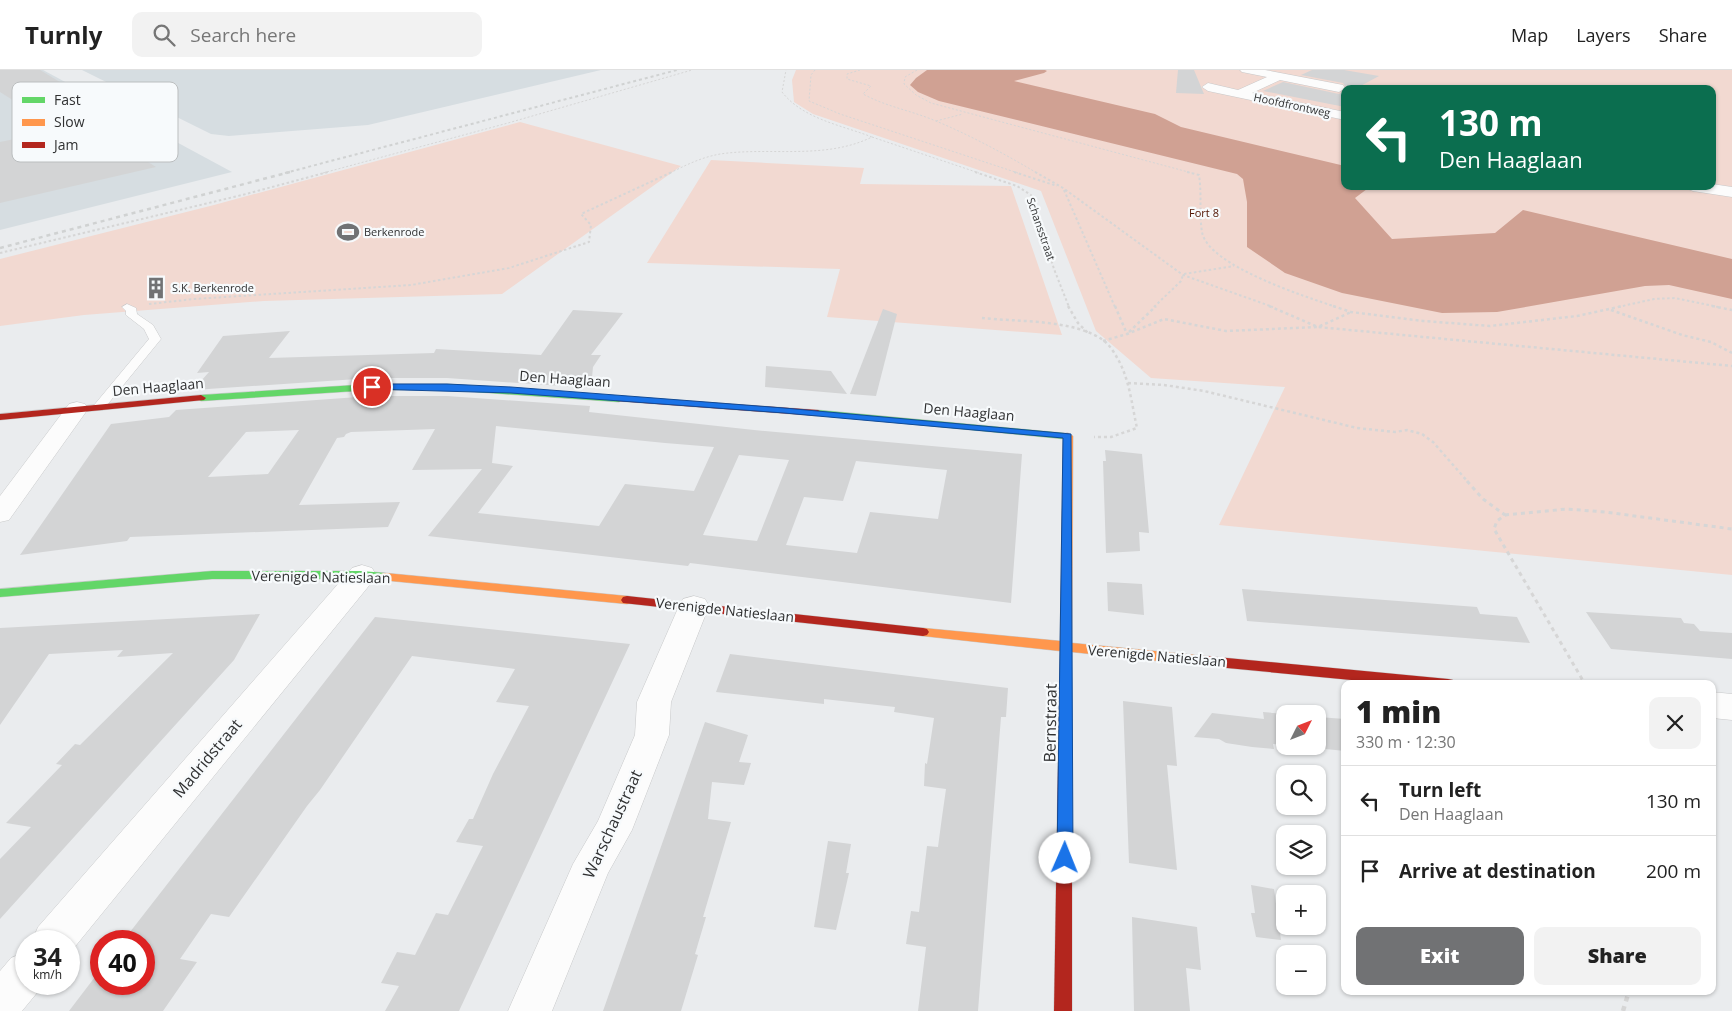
<!DOCTYPE html>
<meta charset="utf-8">
<style>
:root{--surface:#fff;--page:#f2f2f2;--text:#222;--muted:#767676;--line:#e0e0e0;--accent:#717274}
body{margin:0;font-family:"Open Sans",sans-serif;background:var(--page);color:var(--text);height:100vh;display:flex;flex-direction:column;font-size:19px;white-space:nowrap}
*{box-sizing:border-box;margin:0}
p{font-size:16px;color:var(--muted)}
.icon{flex:none;width:28px;height:28px;fill:none;stroke:currentColor;stroke-width:2;stroke-linecap:round;stroke-linejoin:round}
.map{position:relative;flex:1;overflow:hidden}
.side{position:absolute;left:1341px;top:610px;width:375px;height:315px;display:flex;flex-direction:column;background:var(--surface);border-radius:10px;box-shadow:0 1px 4px #0004}
.side>*{flex:none}
.top-card{position:absolute;left:1341px;top:15px;width:375px;height:105px;border-radius:10px;box-shadow:0 1px 4px #0004;background:#0b6e4f;color:#fff;overflow:hidden}
.needle{width:32px;rotate:48deg}
.controls{position:absolute;left:1276px;top:635px;display:grid;gap:10px}
.controls a{display:grid;place-items:center;width:50px;height:50px;border-radius:10px;background:var(--surface);box-shadow:0 1px 4px #0004;font-size:25px}
.speed{position:absolute;left:15px;top:860px;display:flex;gap:10px;font-size:25px;font-weight:700;text-align:center}
.speed>*{display:grid;place-content:center;width:65px;height:65px;border-radius:50%;background:var(--surface);box-shadow:0 1px 4px #0004;line-height:1}
.speed small{font-size:12px;font-weight:400}
.speed .limit{border:8px solid #d22;background:#fff;color:#111}
.pin{position:absolute;display:grid;place-items:center;width:42px;height:42px;color:#fff;margin:-21px;border:2px solid #fff;border-radius:50%;box-shadow:0 1px 5px #0007}
.me{position:absolute;width:55px;margin:-28px;rotate:1deg;stroke-linejoin:round;filter:drop-shadow(0 0 4px #0008)}
.turn{display:flex;align-items:center;gap:18px;height:105px;padding:0 15px;font-size:22px}
.turn .icon{width:65px;height:65px;stroke-width:2.5}
.turn b{display:block;font-size:35px;line-height:42px}
.round{display:grid;place-items:center;flex:none;width:52px;height:52px;border-radius:10px;background:var(--page)}
.headline{display:flex;align-items:center;justify-content:space-between;height:85px;padding:0 15px}
h1{font-size:30px;font-weight:800;line-height:38px}
.cta{display:flex;gap:10px;margin-top:auto;padding:10px 15px}
.cta a{flex:1;height:58px;border-radius:10px;background:var(--accent);color:#fff;font-size:20px;font-weight:800;line-height:58px;text-align:center}
.cta a+a{background:var(--page);color:var(--text)}
ul{padding:0;list-style:none}
li{display:flex;align-items:center;gap:15px;height:70px;padding:0 15px;border-top:1px solid var(--line)}
li div{flex:1}
li b{display:block;font-size:19px}
li em{font-style:normal}
header{display:flex;align-items:center;gap:30px;box-sizing:border-box;height:70px;padding:0 25px;background:var(--surface);border-bottom:1px solid var(--line)}
header strong{font-size:24px}
nav{display:flex;gap:28px;margin-inline-start:auto;font-size:18px}
.search{width:350px;height:45px;background:var(--page);display:flex;align-items:center;gap:12px;box-sizing:border-box;padding:0 18px;border-radius:10px;color:var(--muted);font-size:19px}
.map>svg:first-child{display:block}
.built{fill:#d6dde1}
.green{fill:#f2d9d1;fill-rule:evenodd}
.water{fill:#d0a193}
.building{fill:#d3d4d5;fill-rule:evenodd}
.lines{fill:none;stroke-linecap:round;stroke-linejoin:round}
.lane-casing{stroke:#c8c9ca;stroke-width:1}
.street-casing{stroke:#c8c9ca;stroke-width:1}
.fast-casing{stroke:#c8c9ca;stroke-width:1}
.slow-casing{stroke:#c8c9ca;stroke-width:1}
.jam-casing{stroke:#c8c9ca;stroke-width:1}
.path-far4{stroke:#d6d6d6;stroke-width:1;stroke-dasharray:2 2;stroke-linecap:butt}
.path-far3{stroke:#d6d6d6;stroke-width:2;stroke-dasharray:2.5 2.5;stroke-linecap:butt}
.path-far2{stroke:#d6d6d6;stroke-width:2.5;stroke-dasharray:3 3;stroke-linecap:butt}
.path-far1{stroke:#d6d6d6;stroke-width:3;stroke-dasharray:4 4;stroke-linecap:butt}
.path{stroke:#d6d6d6;stroke-width:4.5;stroke-dasharray:5 5;stroke-linecap:butt}
.lane{fill:#fcfcfc;fill-rule:evenodd}
.street{fill:#fcfcfc;fill-rule:evenodd}
.fast{fill:#63d668;fill-rule:evenodd}
.slow{fill:#ff974d;fill-rule:evenodd}
.jam{fill:#b3261e;fill-rule:evenodd}
.rail-far1{stroke:#d0d2d2;stroke-width:2;stroke-dasharray:3 3;stroke-linecap:butt}
.rail{stroke:#d0d2d2;stroke-width:2.5;stroke-dasharray:4 4;stroke-linecap:butt}
.route{fill:#1a73e8;stroke:#114b97}
.labels{text-anchor:middle;stroke-width:4.5;stroke-linejoin:round;paint-order:stroke}
.far-street-label{font-size:11px;fill:#303132;stroke:#f7fafc}
.far-park-label{font-size:11px;fill:#511300;stroke:#f7fafc}
.far-poi-label{font-size:11px;fill:#303132;stroke:#f7fafc;text-anchor:start}
.street-label{font-size:14px;fill:#303132;stroke:#f7fafc}
.near-street-label{font-size:16px;fill:#303132;stroke:#f7fafc}
.key{fill:#f7fafc;stroke:#bbbebf;stroke-width:1}
.key-label{font-size:14px;fill:#303132}
</style>
<header>
<strong>Turnly</strong>
<div class="search"><svg class="icon" aria-label="search" viewBox="0 0 24 24"><circle cx="10" cy="10" r="6"/><path d="M15 15l6 6"/></svg>Search here</div>
<nav><a>Map</a><a>Layers</a><a>Share</a></nav>
</header>
<div class="map">
<svg width="1732" height="941" viewBox="0 0 1732 941">
<rect width="100%" height="100%" fill="#eaecee"/>
<!-- built -->
<g class="built">
<polygon points="0,0 43,0 232,102 0,160"/>
<polygon points="82,0 601,0 368,55 229,66 211,64"/>
</g>
<!-- green -->
<g class="green">
<path d="M796,0h936v505l-513,-50 66,-138 -134,-9 -55,-47 -55,-140 -228,-77 -19,-12 -2,-22zM1345,19h367v97h-367z"/>
<polygon points="520,52 681,96 502,224 264,231 84,245 0,256 0,189 214,135"/>
<polygon points="711,90 864,98 860,114 1011,116 1062,265 827,247 840,199 647,193"/>
</g>
<!-- water -->
<polygon class="water" points="927,0 1045,0 1047,1 1044,3 1014,11 1155,44 1181,57 1345,96 1345,116 1371,116 1355,128 1392,169 1495,163 1523,140 1732,189 1732,229 1669,215 1645,216 1497,242 1442,243 1342,223 1285,203 1247,177 1247,132 1243,109 1237,104 939,31 918,22 910,15 916,8"/>
<!-- building -->
<g class="building">
<polygon points="0,0 40,0 116,46 57,58 0,22"/>
<polygon points="1178,0 1194,0 1204,24 1176,23"/>
<polygon points="1312,0 1344,0 1379,6 1355,19 1347,19 1343,13 1301,5"/>
<polygon points="1283,12 1339,24 1345,20 1345,37 1263,21"/>
<polygon points="88,54 156,97 0,133 0,72"/>
<polygon points="883,239 897,244 876,326 850,324"/>
<polygon points="573,240 623,243 591,285 601,285 593,297 591,318 447,308 372,308 193,320 209,302 197,303 223,266 290,261 269,288 434,283 436,279 541,285"/>
<polygon points="766,296 831,301 847,324 765,317"/>
<path d="M372,326h75l143,10 -1,6 165,18 268,24 -11,149 -321,-40 -2,3 -260,-30 54,-67 -70,1 23,-41 -84,3 -5,2 -2,3 -7,1 -38,67 101,-3 -12,25 -258,10 -3,4 -107,14 91,-131 58,-7 7,-7zM496,356l169,17 49,4 -20,44 -69,-7 -26,42 -121,-13 35,-47 -21,-3zM299,360l-31,44 -60,3 38,-45zM739,385l50,5 -32,81 -54,-6zM856,391l91,9 -9,49 -68,-7 -13,41 -71,-8 18,-48 39,4z"/>
<polygon points="1105,380 1142,384 1149,463 1139,462 1140,481 1106,483 1103,391 1106,391"/>
<polygon points="1107,512 1142,514 1144,545 1108,541"/>
<polygon points="1242,519 1477,537 1480,544 1517,547 1530,573 1247,551"/>
<polygon points="1586,542 1681,548 1684,553 1694,554 1700,561 1732,563 1732,589 1611,579"/>
<polygon points="260,544 234,590 0,849 0,789 31,757 6,753 62,695 56,694 75,674 80,675 173,583 117,587 123,580 49,584 0,655 0,558"/>
<polygon points="375,547 630,574 459,941 385,941 399,916 381,913 397,882 415,885 436,843 448,845 483,776 456,772 469,749 473,749 493,704 529,636 496,632 515,599 412,586 320,720 307,736 229,847 211,844 180,889 197,892 163,941 69,941 101,899 101,914 144,914 144,871 123,871"/>
<polygon points="730,584 1008,618 1006,647 1001,647 978,941 918,941 926,877 906,874 911,841 919,842 927,776 938,777 942,747 946,719 924,716 925,693 927,694 934,648 894,642 895,637 824,629 824,634 716,622"/>
<polygon points="1123,631 1172,637 1177,696 1167,695 1177,800 1129,793"/>
<polygon points="1263,642 1285,644 1285,675 1273,674 1274,679 1252,677 1226,673 1219,669 1194,667 1212,643 1264,649"/>
<polygon points="1318,647 1345,649 1345,681 1296,676 1318,676"/>
<polygon points="705,652 748,665 739,692 751,693 744,715 712,712 708,749 731,752 703,847 706,847 695,884 698,885 681,941 603,941"/>
<polygon points="828,771 851,774 846,803 849,803 836,860 814,857"/>
<polygon points="1251,815 1274,819 1281,870 1256,867 1251,843 1255,843"/>
<polygon points="1132,847 1197,857 1201,900 1186,898 1190,941 1134,941"/>
</g>
<g class="lines">
<!-- lane casing -->
<g class="lane-casing">
<polygon id="lane" points="127,234 136,238 137,244 153,255 161,269 103,340 95,340 93,337 95,334 149,269 144,259 126,245 126,241 122,237"/>
</g>
<!-- street casing -->
<g class="street-casing">
<g id="street">
<polygon points="1240,0 1265,0 1343,15 1345,18 1339,22 1280,10 1252,23 1345,42 1345,50 1208,21 1202,17 1208,13 1238,20 1267,7 1242,2"/>
<polygon points="1712,114 1732,117 1732,127 1693,121 1688,119 1685,116 1712,116"/>
<polygon points="77,332 85,334 88,339 9,450 0,452 0,426 69,334"/>
<polygon points="362,495 372,498 376,505 372,512 69,884 69,871 32,871 38,857 352,498"/>
<polygon points="694,526 705,529 709,536 671,632 669,665 632,760 608,803 552,941 508,941 573,794 598,751 635,665 637,632 679,536 683,529"/>
<polygon points="1712,622 1732,624 1732,650 1712,648"/>
<polygon points="26,882 26,914 43,914 41,918 22,941 0,941 0,901 11,888"/>
</g>
</g>
<!-- fast casing -->
<g class="fast-casing">
<g id="fast">
<polygon points="372,314 447,314 619,326 624,329 619,332 447,320 372,320 201,331 196,328 201,325"/>
<polygon points="818,340 1064,363 1069,366 1064,369 815,345 815,341"/>
<polygon points="212,501 362,501 385,503 391,507 385,511 362,509 212,509 0,527 0,519"/>
</g>
</g>
<!-- slow casing -->
<g class="slow-casing">
<g id="slow">
<polygon points="1068,363 1073,366 1072,573 1206,586 1211,588 1212,591 1211,594 1206,596 1072,582 1072,697 1070,701 1065,703 1060,701 1058,697 1060,581 923,566 919,565 917,562 919,559 923,558 1060,571 1063,369 1059,366 1061,364"/>
<polygon points="385,503 627,526 631,527 633,530 631,533 627,534 381,510 379,507 381,504"/>
</g>
</g>
<!-- jam casing -->
<g class="jam-casing">
<g id="jam">
<polygon points="201,325 206,328 204,330 0,350 0,344"/>
<polygon points="619,326 818,340 823,343 818,346 616,331 616,327"/>
<polygon points="627,526 923,558 927,559 929,562 927,565 923,566 623,533 621,530 623,527"/>
<polygon points="1206,586 1448,609 1453,610 1454,614 1393,614 1206,596 1201,594 1200,591 1201,588"/>
<polygon points="1065,691 1070,693 1072,697 1072,941 1054,941 1058,697 1060,693"/>
</g>
</g>
<!-- path-far4 -->
<g class="path-far4">
<polyline points="815,0 811,5 809,31 840,44 1018,103"/>
<path d="M860,0l-13,4v5l24,7 -8,8c22,12 45,16 68,25 37,15 72,34 106,54"/>
<polyline points="917,0 905,7 904,14 916,25 931,33 1192,103"/>
<polyline points="936,51 963,44"/>
<polyline points="872,67 979,103"/>
<polyline points="323,103 508,53 692,0"/>
<path d="M670,103c18,-9 36,-18 58,-20 48,-5 99,6 144,-16 -31,-12 -69,-18 -90,-45l4,-22"/>
</g>
<!-- path-far3 -->
<g class="path-far3">
<polyline points="975,102 1017,116 1031,125 1054,199 1069,237"/>
<polyline points="1014,102 1057,116"/>
<polyline points="1035,102 1063,118 1183,205 1273,237"/>
<path d="M1187,102l12,3c3,20 0,40 3,57 6,34 105,65 134,75"/>
<polyline points="1064,120 1115,237"/>
<polyline points="0,183 246,124 328,102"/>
<polyline points="1184,204 1234,196"/>
<polyline points="149,234 194,229 411,215 509,198 589,172 591,155 581,144 672,102"/>
<polyline points="1154,237 1181,211 1183,205"/>
<polyline points="1618,237 1654,229 1675,228 1718,237"/>
</g>
<!-- path-far2 -->
<g class="path-far2">
<polyline points="1068,236 1078,253 1088,263"/>
<polyline points="1115,236 1127,264"/>
<polyline points="1269,236 1318,257 1732,296"/>
<polyline points="1333,236 1351,242 1423,251 1490,256 1577,246 1623,236"/>
<polyline points="1712,236 1732,240"/>
<polyline points="1611,240 1682,265 1711,272 1732,283"/>
<path d="M982,248c35,4 91,1 121,22 7,5 12,14 16,21 11,21 13,45 18,67l-26,9h-17"/>
<polyline points="1129,262 1156,236"/>
<polyline points="1103,271 1127,264 1164,249 1226,261 1318,257 1351,242"/>
<polyline points="1128,313 1164,315 1204,321 1357,358 1395,362 1407,360 1422,364 1433,372 1468,412"/>
</g>
<!-- path-far1 -->
<g class="path-far1">
<polyline points="1467,411 1483,429 1505,445 1497,451 1494,459 1585,614"/>
<polyline points="1505,445 1567,439 1605,442 1732,459"/>
</g>
<!-- path -->
<polyline class="path" points="1623,941 1629,921"/>
<!-- lane -->
<use href="#lane" class="lane"/>
<!-- street -->
<use href="#street" class="street"/>
<!-- fast -->
<use href="#fast" class="fast"/>
<!-- slow -->
<use href="#slow" class="slow"/>
<!-- jam -->
<use href="#jam" class="jam"/>
<!-- rail-far1 -->
<polyline class="rail-far1" points="285,103 677,0"/>
<!-- rail -->
<polyline class="rail" points="0,178 290,102"/>
</g>
<!-- route -->
<polygon class="route" points="372,314 447,314 511,317 784,338 1071,364 1073,788 1070,793 1065,795 1059,793 1057,788 1063,368 784,343 511,323 369,319 368,317"/>
<!-- icons -->
<defs>
<g id="stadium-bare" transform="scale(1.725)"><path d="M0-5a6.5 5 0 1 0 0 10a6.5 5 0 1 0 0-10ZM-3.5-1.8h7v3.6h-7Z" fill="#717274" stroke="#f7fafc" stroke-width="2.5" paint-order="stroke"/></g>
<g id="building-bare" transform="scale(1.725)"><path d="M-4-6H4V6H1V3H-1V6H-4ZM-2.5-4.3h1.7v1.8h-1.7ZM.8-4.3h1.7v1.8H.8ZM-2.5-1h1.7V.8h-1.7ZM.8-1h1.7V.8H.8Z" fill="#717274" stroke="#f7fafc" stroke-width="2.5" paint-order="stroke"/></g>
</defs>
<g fill-rule="evenodd">
<use href="#stadium-bare" x="348" y="162"/>
<use href="#building-bare" x="156" y="218"/>
</g>
<g class="labels">
<!-- far-street labels -->
<g class="far-street-label">
<text transform="translate(1292 35) rotate(12)" y="4">Hoofdfrontweg</text>
<text transform="translate(1041 159) rotate(71)" y="4">Schansstraat</text>
</g>
<!-- far-park labels -->
<g class="far-park-label">
<text x="1204" y="147">Fort 8</text>
</g>
<!-- far-poi labels -->
<g class="far-poi-label">
<text x="364" y="166">Berkenrode</text>
<text x="172" y="222">S.K. Berkenrode</text>
</g>
<!-- street labels -->
<g class="street-label">
<text transform="translate(565 309) rotate(4)" y="5">Den Haaglaan</text>
<text transform="translate(158 317) rotate(-5)" y="5">Den Haaglaan</text>
<text transform="translate(969 342) rotate(5)" y="5">Den Haaglaan</text>
<text transform="translate(321 507) rotate(1)" y="5">Verenigde Natieslaan</text>
<text transform="translate(725 540) rotate(6)" y="5">Verenigde Natieslaan</text>
<text transform="translate(1157 586) rotate(5)" y="5">Verenigde Natieslaan</text>
</g>
<!-- near-street labels -->
<g class="near-street-label">
<text transform="translate(1050 653) rotate(-89)" y="6">Bernstraat</text>
<text transform="translate(207 688) rotate(-50)" y="6">Madridstraat</text>
<text transform="translate(612 754) rotate(-65)" y="6">Warschaustraat</text>
</g>
</g>
<!-- legend -->
<rect x="12" y="12" width="166" height="80" rx="8" class="key"/>
<rect x="22" y="27" width="23" height="6" fill="#63d668"/>
<rect x="22" y="49" width="23" height="7" fill="#ff974d"/>
<rect x="22" y="72" width="23" height="6" fill="#b3261e"/>
<g class="key-label">
<text x="54" y="35">Fast</text>
<text x="54" y="57">Slow</text>
<text x="54" y="80">Jam</text>
</g>
</svg>
<div class="controls">
<a><svg class="needle" viewBox="-14 -14 28 28"><path d="M0-13l5 13h-10z" fill="#e53935"/><path d="M0 13l5-13h-10z" fill="#767676"/></svg></a>
<a><svg class="icon" aria-label="search" viewBox="0 0 24 24"><circle cx="10" cy="10" r="6"/><path d="M15 15l6 6"/></svg></a>
<a><svg class="icon" aria-label="layers" viewBox="0 0 24 24"><path d="M12 4l9 5-9 5-9-5zM3 14l9 5 9-5"/></svg></a>
<a>+</a>
<a>−</a>
</div>
<div class="speed"><div>34<small>km/h</small></div><div class="limit">40</div></div>
<div class="pin" style="left:372px;top:317px;background:#d93025"><svg class="icon" aria-label="arrive" viewBox="0 0 24 24"><path d="M6 21V4h12l-3 4 3 4H6"/></svg></div>
<svg class="me" style="left:1065px;top:788px" viewBox="-20 -20 40 40"><circle r="19" fill="#fff"/><path d="M0-13L10 11 0 6-10 11z" fill="#1a73e8"/></svg>
<div class="top-card">
<div class="turn"><svg class="icon" aria-label="left" viewBox="0 0 24 24"><path d="M17 20v-9H6M10 6l-5 5 5 5"/></svg><div><b>130 m</b>Den Haaglaan</div></div>
</div>
<section class="side">
<div class="headline"><div><h1>1 min</h1><p>330 m · 12:30</p></div><a class="round"><svg class="icon" aria-label="close" viewBox="0 0 24 24"><path d="M6 6l12 12M18 6L6 18"/></svg></a></div>
<ul>
<li><svg class="icon" aria-label="left" viewBox="0 0 24 24"><path d="M17 20v-9H6M10 6l-5 5 5 5"/></svg><div><b>Turn left</b><p>Den Haaglaan</p></div><em>130 m</em></li>
<li><svg class="icon" aria-label="arrive" viewBox="0 0 24 24"><path d="M6 21V4h12l-3 4 3 4H6"/></svg><div><b>Arrive at destination</b></div><em>200 m</em></li>
</ul>
<div class="cta"><a>Exit</a><a>Share</a></div>
</section>
</div>
